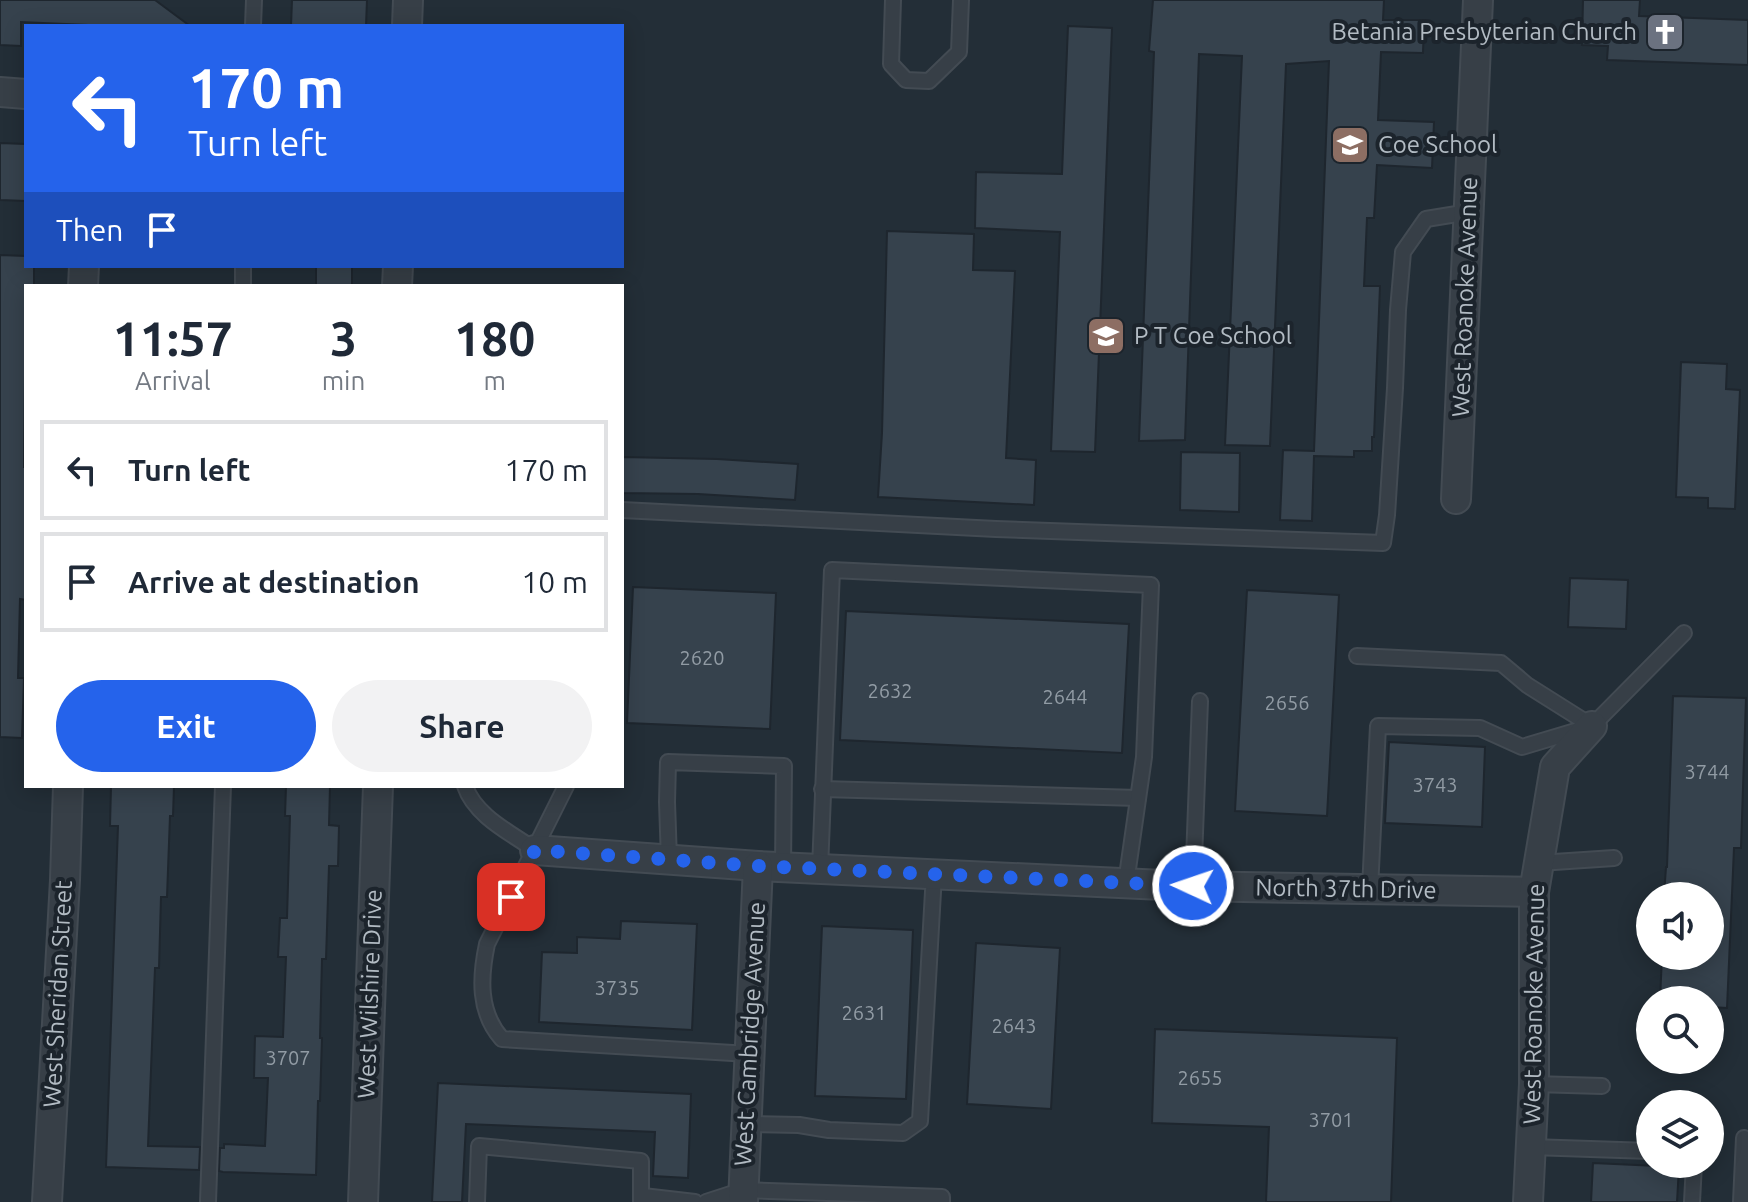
<!DOCTYPE html>
<style>
:root{--surface:#fff;--page:#f2f2f3;--text:#1f2937;--muted:#747a83;--line:#e0e1e3;--accent:#2563eb}
body{margin:0;font-family:Ubuntu,sans-serif;background:var(--page);color:var(--text);height:100vh;display:flex;flex-direction:column;font-size:30px;white-space:nowrap}
*{box-sizing:border-box;margin:0}
p{font-size:26px;color:var(--muted)}
.icon{flex:none;width:44px;height:44px;fill:none;stroke:currentColor;stroke-width:2;stroke-linecap:round;stroke-linejoin:round}
.map{position:relative;flex:1;overflow:hidden}
.panel{position:absolute;left:24px;top:284px;width:600px;height:504px;display:flex;flex-direction:column;background:var(--surface);border-radius:0px;box-shadow:0 4px 20px #0003}
.panel>*{flex:none}
.top-card{position:absolute;left:24px;top:24px;width:600px;height:244px;border-radius:0px;box-shadow:0 4px 20px #0003;background:#2563eb;color:#fff;overflow:hidden}
.buttons{position:absolute;left:1636px;top:882px;display:grid;gap:16px}
.buttons a{display:grid;place-items:center;width:88px;height:88px;border-radius:50%;background:var(--surface);box-shadow:0 4px 20px #0003;font-size:40px}
.pin{position:absolute;display:grid;place-items:center;width:68px;height:68px;color:#fff;margin:-34px;border-radius:16px;box-shadow:0 4px 12px #0006}
.me{position:absolute;width:88px;margin:-44px;rotate:273deg;stroke-linejoin:round;filter:drop-shadow(0 0 6px #0008)}
.turn{display:flex;align-items:center;gap:28px;height:168px;padding:0 32px;font-size:36px}
.turn .icon{width:104px;height:104px;stroke-width:2.5}
.turn b{display:block;font-size:56px;line-height:68px}
.then{display:flex;align-items:center;height:76px;padding:0 32px;background:#0003;gap:16px;font-size:30px}
.eta{display:flex;justify-content:space-evenly;align-items:center;height:136px;text-align:center}
.eta b{font-size:48px;font-weight:600;line-height:56px}
.button{display:flex;gap:16px;margin-top:auto;padding:16px 32px}
.button a{flex:1;height:92px;border-radius:48px;background:var(--accent);color:#fff;font-size:32px;font-weight:600;line-height:92px;text-align:center}
.button a+a{background:var(--page);color:var(--text)}
ul{padding:0;list-style:none}
li{display:flex;align-items:center;gap:24px;height:100px;margin:0 16px 12px;padding:0 16px;border:4px solid var(--line);border-radius:0px}
li div{flex:1}
li b{display:block;font-size:30px}
li em{font-style:normal}
.map>svg:first-child{display:block}
.building{fill:#36424d;stroke:#1e262e;stroke-width:2}
.lines{fill:none;stroke-linecap:round;stroke-linejoin:round}
.service-casing{stroke:#434b53;stroke-width:18}
.minor-casing{stroke:#434b53;stroke-width:32}
.service{stroke:#373f47;stroke-width:14}
.minor{stroke:#373f47;stroke-width:28}
.route{stroke:#2563eb;stroke-width:14;stroke-dasharray:0 25.2}
.labels{text-anchor:middle;stroke-width:8;stroke-linejoin:round;paint-order:stroke}
.number-label{font-size:20px;fill:#919ba4}
.poi-label{font-size:24px;fill:#b2bbc3;stroke:#1c242c;text-anchor:start}
.street-label{font-size:24px;fill:#b2bbc3;stroke:#1c242c}
</style>
<div class="map">
<svg width="1748" height="1202" viewBox="0 0 1748 1202">
<rect width="100%" height="100%" fill="#232e37"/>
<!-- building -->
<g class="building">
<polygon points="0,0 155,0 190,26 111,26 21,22 21,46 0,45"/>
<polygon points="292,0 367,0 366,26 291,26"/>
<polygon points="1153,0 1384,0 1383,20 1424,20 1423,53 1381,52 1378,120 1434,122 1432,168 1377,165 1374,218 1367,218 1364,286 1380,286 1374,437 1372,437 1372,451 1354,451 1354,457 1314,456 1312,521 1280,520 1283,450 1314,451 1329,61 1286,64 1270,446 1225,445 1242,56 1199,54 1185,440 1139,441 1154,52 1149,51"/>
<polygon points="1583,0 1640,0 1639,16 1748,20 1748,65 1607,60 1608,46 1582,45"/>
<polygon points="1068,26 1112,28 1095,452 1051,451 1060,232 975,228 976,172 1062,174"/>
<polygon points="0,143 26,144 26,201 0,200"/>
<polygon points="887,231 974,234 973,270 1015,271 1006,458 1036,460 1034,505 878,497 882,433"/>
<polygon points="0,255 26,256 26,266 34,266 34,286 26,286 24,467 26,467 26,600 20,599 18,678 24,678 22,738 0,737"/>
<rect x="316" y="266" width="36" height="20"/>
<polygon points="1681,362 1727,364 1726,389 1740,390 1735,509 1708,508 1708,498 1676,497"/>
<polygon points="1181,452 1240,453 1239,512 1180,510"/>
<polygon points="622,457 717,459 798,464 795,500 698,494 622,493"/>
<polygon points="1570,578 1628,580 1626,629 1568,627"/>
<polygon points="633,587 776,593 770,729 627,723"/>
<polygon points="1247,590 1339,595 1327,816 1235,811"/>
<polygon points="846,611 1129,624 1122,753 840,740"/>
<polygon points="1673,696 1746,698 1741,848 1734,848 1727,1008 1710,1007 1710,1000 1660,1000 1662,956 1710,956 1710,896 1664,896 1666,867 1667,867"/>
<polygon points="1389,742 1485,747 1482,827 1385,823"/>
<polygon points="111,786 174,786 173,816 170,816 167,897 161,897 159,968 155,968 148,1146 200,1147 199,1170 106,1167 118,826 110,826"/>
<polygon points="286,786 330,786 329,825 339,826 338,866 329,866 326,959 322,959 320,1038 322,1038 320,1101 318,1101 316,1175 223,1172 219,1171 220,1148 224,1148 224,1144 265,1146 268,1078 254,1078 255,1036 283,1037 286,957 278,957 280,918 287,918 290,816 285,816"/>
<polygon points="621,921 697,924 692,1030 539,1022 542,952 577,953 577,937 620,939"/>
<polygon points="822,926 913,930 906,1099 815,1096"/>
<polygon points="976,943 1060,948 1051,1109 967,1104"/>
<polygon points="1155,1029 1397,1038 1391,1202 1266,1202 1269,1127 1152,1123"/>
<polygon points="438,1083 691,1094 688,1178 653,1176 655,1132 466,1124 462,1202 432,1202"/>
<polygon points="1593,1163 1679,1167 1677,1202 1591,1202"/>
</g>
<g class="lines">
<!-- service casing -->
<g class="service-casing">
<g id="service">
<polyline points="893,0 891,64 906,80 929,81 959,52 961,0"/>
<polyline points="253,26 254,0"/>
<polyline points="243,286 243,266"/>
<polyline points="622,510 996,529 1383,543 1387,515 1395,388 1398,310 1403,252 1426,219 1469,212"/>
<polyline points="1357,656 1501,663 1527,685 1592,726"/>
<path d="M465,786c10,30 46,47 70,64"/>
<path d="M566,786l-79,158c-7,33 -9,68 15,95l247,15"/>
<polyline points="822,789 1138,798"/>
<polyline points="669,860 667,802 668,762 784,766 783,868"/>
<polyline points="1539,863 1614,858"/>
<polyline points="820,869 832,570 1151,585 1144,757 1126,883"/>
<polyline points="1193,886 1200,701"/>
<polyline points="1370,889 1378,726 1480,728 1522,747 1592,726 1684,633"/>
<polyline points="1534,1084 1602,1086"/>
<polyline points="746,1124 799,1125 829,1130 903,1133 920,1121 934,874"/>
<polyline points="1531,1147 1650,1151"/>
<polyline points="643,1196 695,1202"/>
<polyline points="208,1202 223,786"/>
<polyline points="477,1202 479,1146 641,1161 641,1202"/>
<polyline points="706,1202 743,1190 942,1197 942,1202"/>
<polyline points="1692,1202 1694,1164"/>
<polyline points="1741,1202 1744,1138"/>
</g>
</g>
<!-- minor casing -->
<g class="minor-casing">
<g id="minor">
<polyline points="407,26 408,0"/>
<polyline points="0,92 26,94"/>
<polyline points="83,286 84,266"/>
<polyline points="397,286 398,266"/>
<polyline points="1456,499 1478,0"/>
<polyline points="535,850 758,866 1184,886 1534,892"/>
<polyline points="47,1202 65,880 68,786"/>
<polyline points="363,1202 378,786"/>
<polyline points="743,1202 758,866"/>
<polyline points="1528,1202 1534,1084 1534,892 1555,767 1592,726"/>
</g>
</g>
<!-- service -->
<use href="#service" class="service"/>
<!-- minor -->
<use href="#minor" class="minor"/>
</g>
<g class="lines">
<!-- route -->
<polyline class="route" points="511,897 535,850 758,866 1193,886"/>
</g>
<!-- icons -->
<defs>
<g id="church-square" transform="scale(2)"><rect x="-9" y="-9" width="18" height="18" rx="4" fill="#6b7280" stroke="#1c242c"/><path d="M-1.2-6h2.4v3.5h3.3v2.4h-3.3V6h-2.4V-.1h-3.3v-2.4h3.3Z" fill="#fff"/></g>
<g id="school-square" transform="scale(2)"><rect x="-9" y="-9" width="18" height="18" rx="4" fill="#8d6e63" stroke="#1c242c"/><path d="M0-5L7-2L0 1L-7-2ZM-4 1L0 2.5L4 1V4Q0 6-4 4Z" fill="#fff"/></g>
</defs>
<g fill-rule="evenodd">
<use href="#church-square" x="1665" y="32"/>
<use href="#school-square" x="1350" y="145"/>
<use href="#school-square" x="1106" y="336"/>
</g>
<g class="labels">
<!-- number labels -->
<g class="number-label">
<text x="702" y="665">2620</text>
<text x="890" y="698">2632</text>
<text x="1065" y="704">2644</text>
<text x="1287" y="710">2656</text>
<text x="1707" y="779">3744</text>
<text x="1435" y="792">3743</text>
<text x="617" y="995">3735</text>
<text x="864" y="1020">2631</text>
<text x="1014" y="1033">2643</text>
<text x="288" y="1065">3707</text>
<text x="1200" y="1085">2655</text>
<text x="1331" y="1127">3701</text>
</g>
<!-- poi labels -->
<g class="poi-label">
<text x="1637" y="40" text-anchor="end">Betania Presbyterian Church</text>
<text x="1378" y="153">Coe School</text>
<text x="1134" y="344">P T Coe School</text>
</g>
<!-- street labels -->
<g class="street-label">
<text transform="translate(1465 297) rotate(-88)" y="8">West Roanoke Avenue</text>
<text transform="translate(1346 889) rotate(1)" y="8">North 37th Drive</text>
<text transform="translate(58 994) rotate(-87)" y="8">West Sheridan Street</text>
<text transform="translate(370 994) rotate(-88)" y="8">West Wilshire Drive</text>
<text transform="translate(1534 1004) rotate(-89)" y="8">West Roanoke Avenue</text>
<text transform="translate(750 1034) rotate(-87)" y="8">West Cambridge Avenue</text>
</g>
</g>
</svg>
<div class="buttons">
<a><svg class="icon" aria-label="sound" viewBox="0 0 24 24"><path d="M4 9h4l5-4v14l-5-4H4zM17 9q2 3 0 6"/></svg></a>
<a><svg class="icon" aria-label="search" viewBox="0 0 24 24"><circle cx="10" cy="10" r="6"/><path d="M15 15l6 6"/></svg></a>
<a><svg class="icon" aria-label="layers" viewBox="0 0 24 24"><path d="M12 4l9 5-9 5-9-5zM3 14l9 5 9-5"/></svg></a>
</div>
<div class="pin" style="left:511px;top:897px;background:#d93025"><svg class="icon" aria-label="arrive" viewBox="0 0 24 24"><path d="M6 21V4h12l-3 4 3 4H6"/></svg></div>
<svg class="me" style="left:1193px;top:886px" viewBox="-20 -20 40 40"><circle r="17" fill="#2563eb" stroke="#fff" stroke-width="3"/><path d="M0-11L8 9 0 5-8 9z" fill="#fff"/></svg>
<div class="top-card">
<div class="turn"><svg class="icon" aria-label="left" viewBox="0 0 24 24"><path d="M17 20v-9H6M10 6l-5 5 5 5"/></svg><div><b>170 m</b>Turn left</div></div>
<div class="then">Then<svg class="icon" aria-label="arrive" viewBox="0 0 24 24"><path d="M6 21V4h12l-3 4 3 4H6"/></svg></div>
</div>
<section class="panel">
<div class="eta">
<div><b>11:57</b><p>Arrival</p></div>
<div><b>3</b><p>min</p></div>
<div><b>180</b><p>m</p></div>
</div>
<ul>
<li><svg class="icon" aria-label="left" viewBox="0 0 24 24"><path d="M17 20v-9H6M10 6l-5 5 5 5"/></svg><div><b>Turn left</b></div><em>170 m</em></li>
<li><svg class="icon" aria-label="arrive" viewBox="0 0 24 24"><path d="M6 21V4h12l-3 4 3 4H6"/></svg><div><b>Arrive at destination</b></div><em>10 m</em></li>
</ul>
<div class="button"><a>Exit</a><a>Share</a></div>
</section>
</div>
